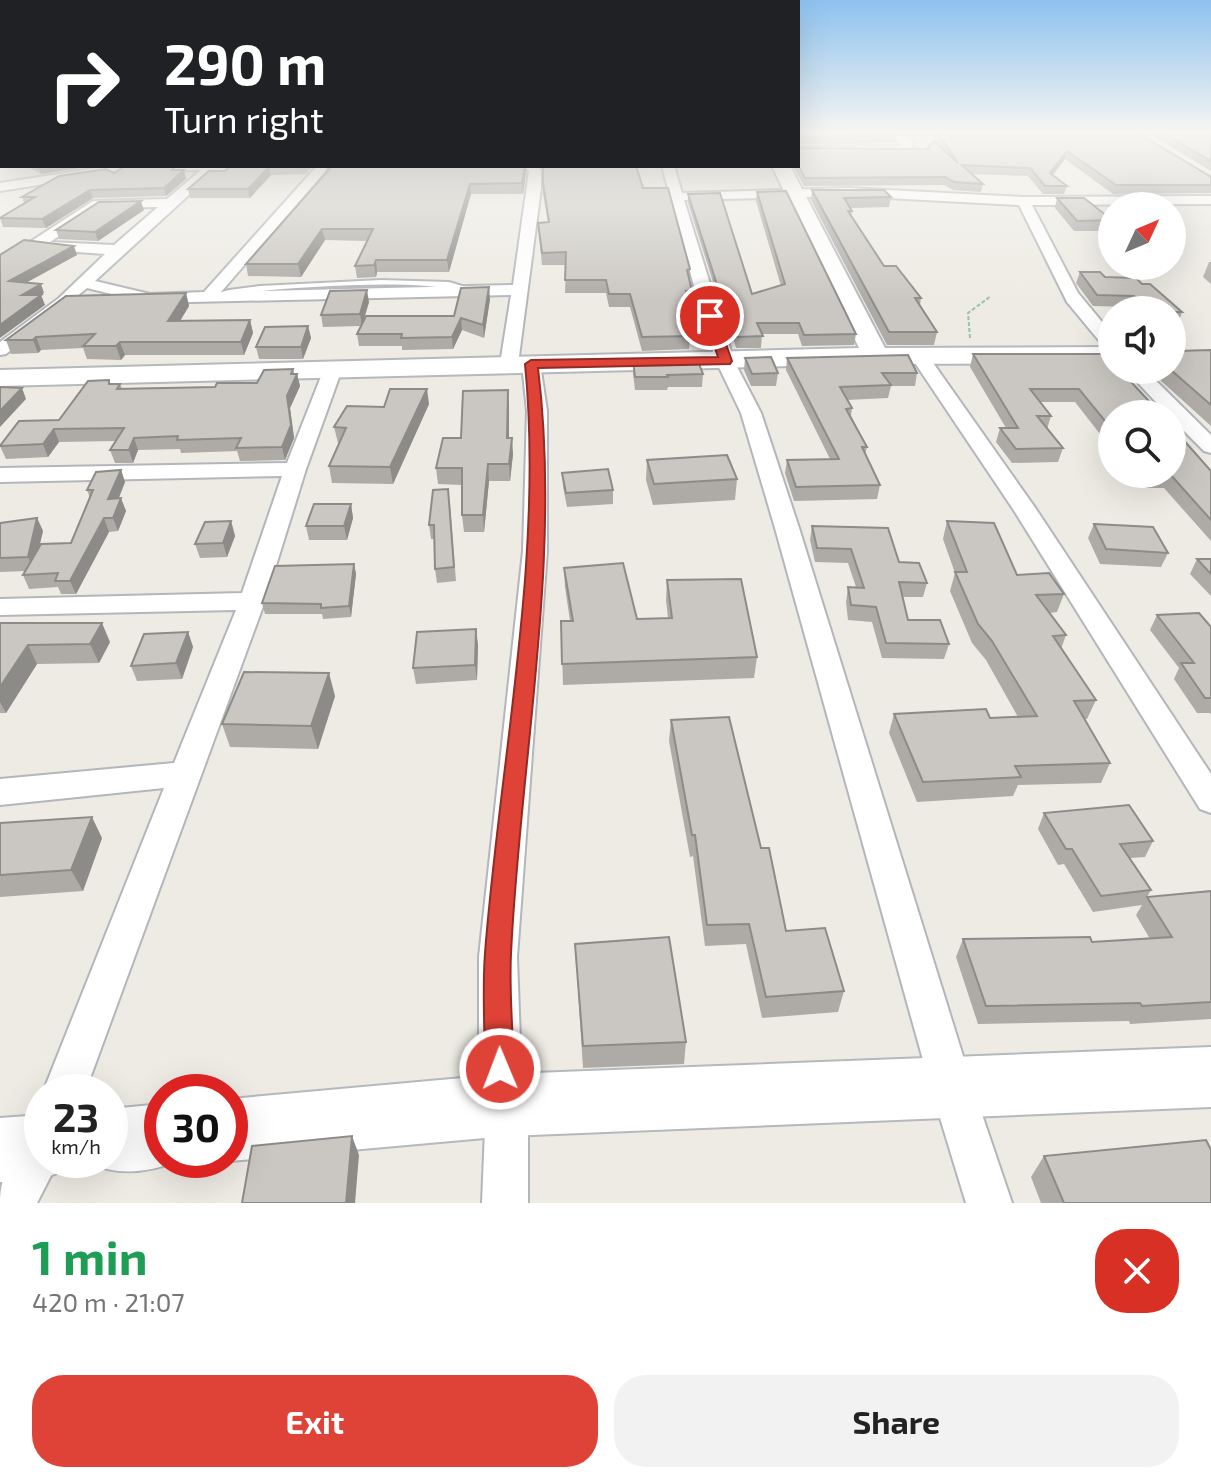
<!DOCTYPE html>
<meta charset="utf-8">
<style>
:root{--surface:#fff;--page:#f2f2f2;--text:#222;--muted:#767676;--accent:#df4237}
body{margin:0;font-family:"Exo 2",sans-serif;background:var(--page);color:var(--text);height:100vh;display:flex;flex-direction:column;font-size:30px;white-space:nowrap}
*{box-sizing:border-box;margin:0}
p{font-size:26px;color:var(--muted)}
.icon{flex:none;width:44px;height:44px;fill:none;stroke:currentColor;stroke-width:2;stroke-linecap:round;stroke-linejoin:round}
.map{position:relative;height:1203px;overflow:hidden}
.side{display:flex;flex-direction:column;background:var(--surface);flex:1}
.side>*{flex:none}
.hud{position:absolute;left:0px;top:0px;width:800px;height:168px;box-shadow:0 8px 32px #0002;background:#202124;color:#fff;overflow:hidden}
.needle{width:52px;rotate:46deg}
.buttons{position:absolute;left:1098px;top:192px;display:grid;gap:16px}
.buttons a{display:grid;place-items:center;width:88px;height:88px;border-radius:50%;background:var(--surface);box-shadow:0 8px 32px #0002;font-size:40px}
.speed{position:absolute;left:24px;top:1074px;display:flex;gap:16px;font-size:40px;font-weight:700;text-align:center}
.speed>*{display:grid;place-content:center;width:104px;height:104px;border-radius:50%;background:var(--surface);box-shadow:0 8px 32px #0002;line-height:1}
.speed small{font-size:20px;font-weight:400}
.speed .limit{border:12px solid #d22;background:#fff;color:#111}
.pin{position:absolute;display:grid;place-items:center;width:68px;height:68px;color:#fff;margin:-34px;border:4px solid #fff;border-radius:50%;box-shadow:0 2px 8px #0007}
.me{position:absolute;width:88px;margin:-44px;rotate:359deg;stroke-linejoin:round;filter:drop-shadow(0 0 6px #0008)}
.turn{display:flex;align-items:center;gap:28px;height:168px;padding:0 32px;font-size:36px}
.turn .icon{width:104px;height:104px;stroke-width:2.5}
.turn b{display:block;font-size:56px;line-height:68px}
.round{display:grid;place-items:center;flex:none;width:84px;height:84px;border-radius:32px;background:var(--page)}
.headline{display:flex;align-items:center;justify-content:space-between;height:136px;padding:0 32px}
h1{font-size:48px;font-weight:700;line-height:60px;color:#1e9e55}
.primary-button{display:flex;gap:16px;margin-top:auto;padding:16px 32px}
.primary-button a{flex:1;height:92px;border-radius:32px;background:var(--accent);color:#fff;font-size:32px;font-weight:700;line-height:92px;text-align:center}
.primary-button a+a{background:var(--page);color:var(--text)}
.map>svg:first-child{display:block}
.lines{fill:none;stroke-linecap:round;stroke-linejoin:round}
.lane-casing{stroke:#b3b6ba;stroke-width:4}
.street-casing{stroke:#b3b6ba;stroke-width:4}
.secondary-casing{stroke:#b5b8bc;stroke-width:4}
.path{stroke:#99c1a5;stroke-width:2;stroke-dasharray:4 2;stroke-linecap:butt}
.lane{fill:#fff;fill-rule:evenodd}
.street{fill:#fff;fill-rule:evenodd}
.secondary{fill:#fff;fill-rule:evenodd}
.wall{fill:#aeaba7}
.shaded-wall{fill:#8d8b88}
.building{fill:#cac7c2;stroke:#8d8b88;stroke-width:2}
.route{fill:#df4237;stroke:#912b24;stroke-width:2}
</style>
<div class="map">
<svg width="1211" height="1203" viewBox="0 0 1211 1203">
<rect width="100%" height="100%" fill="#edebe3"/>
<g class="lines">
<!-- lane casing -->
<g class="lane-casing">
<path id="lane" d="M381,280l68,2 23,7 -4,3c-37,-8 -74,-8 -112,-7 -49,2 -99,4 -148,15l-4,-3 25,-7 31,-4z"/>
</g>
<!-- street casing -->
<g class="street-casing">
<g id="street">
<polygon points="891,132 903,132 914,144 908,151 798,153 798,147 901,146"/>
<path d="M110,166h201l-6,4h-89l-121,111 55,13 54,-2 113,-126h13l-109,126 292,-7 16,-114 -5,-5h13l4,4v18l-23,176 -9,5 -9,-5 11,-69 -363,8 -61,-15 -81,66 -6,1v-13l59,-44 46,-44 -70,-5 -5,-1v-6l63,-41 74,-2 34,-29 -74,1 -127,20v-8zM158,207l-44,38 -64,-3 51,-34z"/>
<polygon points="662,166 674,166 682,193 849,188 1023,197 1211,196 1211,204 1032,205 1078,293 1112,334 1112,350 1106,349 1067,302 1019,205 849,196 684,200 734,361 761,413 799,528 972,1085 1012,1203 966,1203 930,1085 775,528 741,413 716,361 702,316"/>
<polygon points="920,352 926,353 1036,509 1211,774 1211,813 1200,809 1013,509 911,357"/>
<polygon points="531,359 540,364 547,411 547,551 517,957 521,1069 528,1105 528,1203 482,1203 486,1105 479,1069 479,957 523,551 527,411 522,364"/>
<polygon points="333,363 342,369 306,469 265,601 85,1092 43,1092 164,788 0,805 0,779 174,763 236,610 0,615 0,599 242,593 282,476 0,482 0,468 287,463 324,369"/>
<polygon points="1126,370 1145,370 1211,435 1211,453 1204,451 1172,419 1172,414 1167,414"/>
<path d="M42,1126v34h17l-22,43h-37c0,-28 15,-66 42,-77z"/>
</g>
</g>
<!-- secondary casing -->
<g class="secondary-casing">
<g id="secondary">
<polygon points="772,166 790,166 885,348 1112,347 1112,363 876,364 0,386 0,370 859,348"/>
<polygon points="1211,1047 1211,1107 507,1136 230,1161 226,1160 230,1160 230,1099 507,1074"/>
<path d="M162,1104v56h18c-31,13 -62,16 -92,3l-2,-3h24v-51z"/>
<polygon points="42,1115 42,1160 68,1160 65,1170 42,1179 0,1182 0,1118"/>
</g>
</g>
<!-- path -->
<polyline class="path" points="970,338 968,313 991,296"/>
<!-- lane -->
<use href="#lane" class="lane"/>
<!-- street -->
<use href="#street" class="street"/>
<!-- secondary -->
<use href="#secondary" class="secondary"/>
</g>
<!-- wall -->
<g class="wall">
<polygon points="800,132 894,132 896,136 895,143 798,144"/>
<polygon points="931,132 1136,132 1211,177 1211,193 1113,194 1065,159 1053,175 1067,186 1064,194 1043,194 1028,176 971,174 983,184 981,192 953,190 944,185 804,186 793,166 927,149 928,147 941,147"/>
<polygon points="1146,132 1211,132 1211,171"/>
<polygon points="26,166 86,166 86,167 41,174"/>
<polygon points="230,166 307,166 308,172 306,174 271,175 250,198 190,198 188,189 225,171"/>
<polygon points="326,166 526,166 526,172 523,194 471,194 449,272 377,272 376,277 357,278 355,266 368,241 325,240 301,277 248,276 246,264 327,172"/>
<polygon points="540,166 636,166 643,188 690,269 690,280 692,291 691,304 688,304 690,317 688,331 690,336 689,349 642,351 630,307 609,307 606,293 565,293 566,265 542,265 538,223 548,222 543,194 543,169"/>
<polygon points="184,170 186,179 166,196 93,198 46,228 3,227 0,218 24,203 22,197 114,173"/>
<polygon points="812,190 891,197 889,207 851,208 852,211 851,216 884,266 921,298 920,305 937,332 934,345 887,345 811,200"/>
<polygon points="757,192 856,334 854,345 802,346 798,334 762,334 761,348 736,348 724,305 720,304 688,203 688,194 752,294 781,286 756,201"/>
<polygon points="1057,198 1112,220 1109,231 1074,231 1055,208"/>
<polygon points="144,210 98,241 59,239 56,230"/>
<polygon points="1209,262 1211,262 1211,284 1203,277"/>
<polygon points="1080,272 1142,284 1182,312 1178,324 1172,324 1172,310 1133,310 1130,307 1093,306 1076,283"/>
<polygon points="186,293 189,306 180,321 250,320 253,333 244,355 125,355 121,360 87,359 83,348 41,350 38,353 11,354 6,340"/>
<polygon points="490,299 484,338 462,330 453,349 402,350 402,346 359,346 357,334 361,326 323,327 321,315 369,302 362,324 454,316"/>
<polygon points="308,326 311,338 303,359 259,359 256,347"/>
<polygon points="1211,350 1211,426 1149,370 1172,370 1177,351"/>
<polygon points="973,354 1161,414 1112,414 1112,439 1109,434 1100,434 1075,402 1040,402 1051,416 1047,429 1063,448 1058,462 1012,463 996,442 1000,428 1006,428 970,367"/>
<polygon points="745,358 778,373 776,386 751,386 744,370"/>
<polygon points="787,358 917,373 915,386 891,386 888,398 847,400 852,408 851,416 867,447 865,455 880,485 877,499 794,501 785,473 787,460 830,459 786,370"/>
<polygon points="633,360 703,374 702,387 668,387 667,390 635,390 633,373"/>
<polygon points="294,374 297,374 300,386 290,408 294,438 285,460 240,461 237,451 181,453 180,449 138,450 133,463 115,463 110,450 116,441 59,442 48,457 6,459 0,446 59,420 110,384 120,384 122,388 215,387 257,383"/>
<polygon points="429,404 393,484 332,483 329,466 339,443 338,443 334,427 384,407"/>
<polygon points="509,405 509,438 513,454 510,481 489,481 484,532 464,532 462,515 462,485 438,484 436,468 461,438"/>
<polygon points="647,460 737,479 735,500 653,505 646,480"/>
<polygon points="121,470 125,482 119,498 126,511 118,531 109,532 76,594 61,594 58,587 29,589 23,575 26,571 0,572 0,523 37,518 43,531 38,549 71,543 90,498 87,490"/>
<polygon points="1211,471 1211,541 1164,488 1147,488 1137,474 1172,474"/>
<polygon points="562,473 613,490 613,504 567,507 563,487"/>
<polygon points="450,503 456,581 437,583 435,569 434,539 431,539 429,525"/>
<polygon points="351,504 353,518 347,540 309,540 306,526"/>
<polygon points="231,521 235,536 227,557 200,558 195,544"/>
<polygon points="947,521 1017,575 1064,594 1057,612 1050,613 1066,635 1061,649 1096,700 1087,719 1084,719 1110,763 1101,783 1018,785 1013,796 917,802 889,733 894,714 990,718 1018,717 986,660 972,643 950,591 955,573 943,539"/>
<polygon points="1094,524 1168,553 1161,567 1100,564 1088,538"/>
<polygon points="812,526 899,562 927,583 923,597 902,597 908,620 949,644 944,659 882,658 872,622 848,620 846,602 848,587 856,587 848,563 815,562 810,540"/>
<polygon points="1197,559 1211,559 1211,596 1190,574"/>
<polygon points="354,564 356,574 351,617 323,619 322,614 265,614 262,603"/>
<polygon points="564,568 637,619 668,618 666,600 667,580 757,657 754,678 563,685 561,621 570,621 565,587"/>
<polygon points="1157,615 1211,627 1211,715 1210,713 1197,713 1174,679 1179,668 1150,630"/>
<polygon points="0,623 110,642 99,663 37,664 6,713 0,713"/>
<polygon points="188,632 193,647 182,679 137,681 131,666"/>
<polygon points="478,644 477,680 416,684 413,668"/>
<polygon points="335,696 318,749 230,747 222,724"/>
<polygon points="671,720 761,848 786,931 844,991 838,1012 762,1018 746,944 705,946 693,856 690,857 669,741"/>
<polygon points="1044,813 1153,841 1145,857 1130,858 1151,890 1147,897 1211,891 1211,1019 1130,1024 1129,1021 978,1024 956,957 963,939 1092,942 1150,939 1136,915 1142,905 1093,912 1064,864 1058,865 1038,829"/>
<polygon points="0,823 102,838 83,891 0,897"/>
<polygon points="575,944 686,1042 684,1064 583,1068"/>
<polygon points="1044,1156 1211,1203 1041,1203 1031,1177"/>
</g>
<!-- shaded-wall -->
<g class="shaded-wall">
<polygon points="1067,151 1065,159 1048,180 1050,173"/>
<polygon points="59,166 86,166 86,167 41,174 39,169"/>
<polygon points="525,166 526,172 523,194 522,183"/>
<polygon points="269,167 271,175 250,198 248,189"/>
<polygon points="184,170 186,179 166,196 164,188"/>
<polygon points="470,184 471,194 449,272 447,260"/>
<polygon points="90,190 93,198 46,228 42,219"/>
<polygon points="141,201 144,210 98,241 95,232"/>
<polygon points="322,229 325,240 301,277 298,264"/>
<polygon points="74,246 77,255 13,290 9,281"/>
<polygon points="376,260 377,272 376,277 374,265"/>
<polygon points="41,284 44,293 26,304 22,295"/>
<polygon points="489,287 490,299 484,338 483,325"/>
<polygon points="367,290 369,302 362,326 360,314"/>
<polygon points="186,293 189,306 172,334 168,321"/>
<polygon points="41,295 45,305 0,338 0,325"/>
<polygon points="461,318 462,330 453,349 452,337"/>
<polygon points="250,320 253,333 244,355 241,342"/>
<polygon points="308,326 311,338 303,359 301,347"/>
<polygon points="36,337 41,350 38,353 33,340"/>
<polygon points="120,342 125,355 121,360 116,346"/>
<polygon points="293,369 295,379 297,374 300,386 290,408 294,438 285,460 282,447 287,396"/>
<polygon points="22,388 26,399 0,427 0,411"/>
<polygon points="427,389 429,404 393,484 390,467"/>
<polygon points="508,390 509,405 509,454 507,438"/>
<polygon points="54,429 59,442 48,457 43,444"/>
<polygon points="134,438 138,450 133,463 129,450"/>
<polygon points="512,438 513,454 510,481 509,464"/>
<polygon points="488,464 489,481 484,532 483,515"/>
<polygon points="121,470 125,482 113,512 108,499"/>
<polygon points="121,498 126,511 118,531 113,518"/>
<polygon points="351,504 353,518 347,540 344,526"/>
<polygon points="37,518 43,531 34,570 28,557"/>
<polygon points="104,518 109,532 76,594 70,581"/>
<polygon points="231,521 235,536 227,557 223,543"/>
<polygon points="354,564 356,574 351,617 349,606"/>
<polygon points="102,623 110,642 99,663 90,644"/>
<polygon points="476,629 478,644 477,680 475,665"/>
<polygon points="188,632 193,647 182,679 176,663"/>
<polygon points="28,645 37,664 6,713 0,702 0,687"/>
<polygon points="329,673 335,696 318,749 311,726"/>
<polygon points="92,817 102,838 83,891 71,870"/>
<polygon points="352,1136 359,1155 355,1203 346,1203"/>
</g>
<!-- building -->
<g class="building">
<polygon points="801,132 894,132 896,136 799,137 798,141 798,134 802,134"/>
<polygon points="937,132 1136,132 1211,177 1211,185 1116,185 1067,151 1050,173 1067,186 1045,186 1030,168 962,165 983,184 954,182 945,177 805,178 798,165 798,148 929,149 928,147 934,141 958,163"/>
<polygon points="1161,132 1211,132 1211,161"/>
<polygon points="34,166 59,166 39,169"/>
<polygon points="125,166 175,166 172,170 184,170 164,188 90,190 42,219 0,218 35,197 22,197 59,176 106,169 114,173"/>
<polygon points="230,166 301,166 269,167 248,189 188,189 209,171 225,171"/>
<polygon points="332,166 525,166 522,183 470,184 447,260 376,260 374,265 355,266 373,229 322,229 298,264 246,264"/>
<polygon points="543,166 636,166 643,188 668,188 690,269 687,270 692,291 686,291 690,317 683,317 690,336 642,337 630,294 609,294 606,280 565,280 566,252 542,253 538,223 549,222 543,183"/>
<polygon points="812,190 884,190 891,197 844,198 852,211 848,211 884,266 896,266 921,298 915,298 937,332 889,332"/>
<polygon points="786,191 856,334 804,335 799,323 757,323 763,336 737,337 725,294 720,294 688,194 720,193 752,294 785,284 757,192"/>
<polygon points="1057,198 1084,198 1112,220 1077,221"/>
<polygon points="141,201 95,232 56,230 99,202"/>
<polygon points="24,240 74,246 9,281 41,284 22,295 41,295 0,325 0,255"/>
<polygon points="1080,272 1100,272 1105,277 1136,278 1142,284 1150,284 1182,312 1172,312 1172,310 1150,310 1134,296 1097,295"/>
<polygon points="489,287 483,325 461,318 452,337 401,338 402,334 357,334 366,316 454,316 461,288"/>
<polygon points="367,290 360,314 321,315 330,291"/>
<polygon points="186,293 168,321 250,320 241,342 120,342 116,346 83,346 95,334 36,337 33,340 6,340 66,296"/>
<polygon points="308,326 301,347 256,347 265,327"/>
<polygon points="1172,347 1174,347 1177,351 1211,350 1211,405 1171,370 1172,370"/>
<polygon points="973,354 1105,354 1112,361 1112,370 1120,370 1161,414 1112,414 1112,421 1105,421 1079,389 1030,389 1051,416 1037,416 1063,448 1016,449 1000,428 1018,428"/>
<polygon points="908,355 917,373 882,373 891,385 840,387 852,408 846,409 867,447 862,447 880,485 796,487 787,460 839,459 787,358"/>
<polygon points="771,357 778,373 752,374 745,358"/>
<polygon points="697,359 703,374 667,375 668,377 635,377 633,360"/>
<polygon points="293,369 291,374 297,374 287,396 291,425 282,447 236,448 241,438 177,440 178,436 134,438 129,450 110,450 124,428 54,429 43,444 0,446 19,421 59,420 88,381 109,380 109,384 120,384 117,389 215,387 217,383 257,383 264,370"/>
<polygon points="0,387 22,388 0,411"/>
<polygon points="390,389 427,389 390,467 329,466 346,428 334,427 347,406 384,407"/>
<polygon points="508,390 507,438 512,438 509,464 488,464 483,515 462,515 462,468 436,468 443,438 461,438 463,391"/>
<polygon points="1172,427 1211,471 1211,520 1170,474 1159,474 1172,474"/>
<polygon points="727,455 737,479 654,484 647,460"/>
<polygon points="608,469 613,490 566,493 562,473"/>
<polygon points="121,470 108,499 121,498 113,518 104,518 70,581 55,581 58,573 23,575 41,544 71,543 93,490 87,490 96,472"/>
<polygon points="448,489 454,567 435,569 434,525 429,525 433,490"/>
<polygon points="314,504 351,504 344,526 306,526"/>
<polygon points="37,518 28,557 0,558 0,523"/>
<polygon points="231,521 223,543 195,544 205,522"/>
<polygon points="947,521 994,523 1017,575 1049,573 1064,594 1036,595 1066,635 1053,636 1096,700 1074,701 1110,763 1015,766 1021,777 923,782 894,714 986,709 990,718 1037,716 992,641 978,624 955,572 967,572"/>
<polygon points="1094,524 1153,527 1168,553 1106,549"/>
<polygon points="812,526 888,528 899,562 919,563 927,583 899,582 908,620 940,620 949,644 886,643 876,607 851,605 848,587 864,588 851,549 817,548"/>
<polygon points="1197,559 1211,559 1211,574"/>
<polygon points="623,563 637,619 672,618 667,580 741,579 757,657 562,664 561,621 573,621 564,568"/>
<polygon points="354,564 349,606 321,608 321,604 262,603 275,566"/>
<polygon points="1199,613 1211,627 1211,698 1205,698 1181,663 1194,663 1157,615"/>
<polygon points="0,623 102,623 90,644 28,645 0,687"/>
<polygon points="476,629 475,665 413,668 417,632"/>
<polygon points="188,632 176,663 131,666 144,634"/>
<polygon points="244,672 329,673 311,726 222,724"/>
<polygon points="729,717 761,848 769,848 786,931 825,928 844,991 766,997 749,924 707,925 695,835 692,835 671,720"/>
<polygon points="1129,805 1153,841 1120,844 1151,890 1101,896 1072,849 1066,849 1044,813"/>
<polygon points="92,817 71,870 0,875 0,823"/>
<polygon points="1211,891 1211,1002 1142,1006 1140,1003 986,1006 963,939 1090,937 1092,942 1172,937 1147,897"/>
<polygon points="669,937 686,1042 583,1046 575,944"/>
<polygon points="352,1136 346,1203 242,1203 252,1146"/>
<polygon points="1206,1140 1211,1150 1211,1203 1064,1203 1044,1156"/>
</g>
<!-- sky -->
<linearGradient id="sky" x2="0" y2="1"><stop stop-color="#8dc2ef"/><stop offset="0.44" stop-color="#f7f6f2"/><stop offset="1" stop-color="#f7f6f2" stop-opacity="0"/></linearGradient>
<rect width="1211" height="301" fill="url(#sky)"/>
<!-- route -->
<path class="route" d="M710,312l6,4 16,45 -2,3 -192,4c24,194 -18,392 -27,586 -2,38 2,77 3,115l-4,11 -10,4 -10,-4 -5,-11c0,-38 -3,-77 0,-116 15,-194 59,-395 40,-589l6,-4 187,-3 -14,-41z"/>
</svg>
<div class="buttons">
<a><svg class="needle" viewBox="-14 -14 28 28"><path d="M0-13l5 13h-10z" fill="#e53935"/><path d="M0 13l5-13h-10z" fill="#767676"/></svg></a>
<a><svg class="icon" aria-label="sound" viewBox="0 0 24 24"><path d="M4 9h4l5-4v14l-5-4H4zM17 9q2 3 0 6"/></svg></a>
<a><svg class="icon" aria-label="search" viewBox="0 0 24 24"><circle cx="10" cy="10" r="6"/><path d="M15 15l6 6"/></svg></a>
</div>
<div class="speed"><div>23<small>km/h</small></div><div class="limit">30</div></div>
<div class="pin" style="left:710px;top:316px;background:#d93025"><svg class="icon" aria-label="arrive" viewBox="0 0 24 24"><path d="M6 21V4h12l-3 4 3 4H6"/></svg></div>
<svg class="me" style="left:500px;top:1069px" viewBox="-20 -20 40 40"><circle r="17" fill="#df4237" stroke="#fff" stroke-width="3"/><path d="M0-11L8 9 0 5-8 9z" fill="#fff"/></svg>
<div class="hud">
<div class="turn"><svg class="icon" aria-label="right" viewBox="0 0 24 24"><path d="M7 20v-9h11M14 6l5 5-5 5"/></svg><div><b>290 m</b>Turn right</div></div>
</div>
</div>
<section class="side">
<div class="headline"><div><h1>1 min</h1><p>420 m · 21:07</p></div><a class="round" style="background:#d93025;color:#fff"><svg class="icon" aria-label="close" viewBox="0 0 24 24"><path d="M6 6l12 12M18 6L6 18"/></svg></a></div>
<div class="primary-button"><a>Exit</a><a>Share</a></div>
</section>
